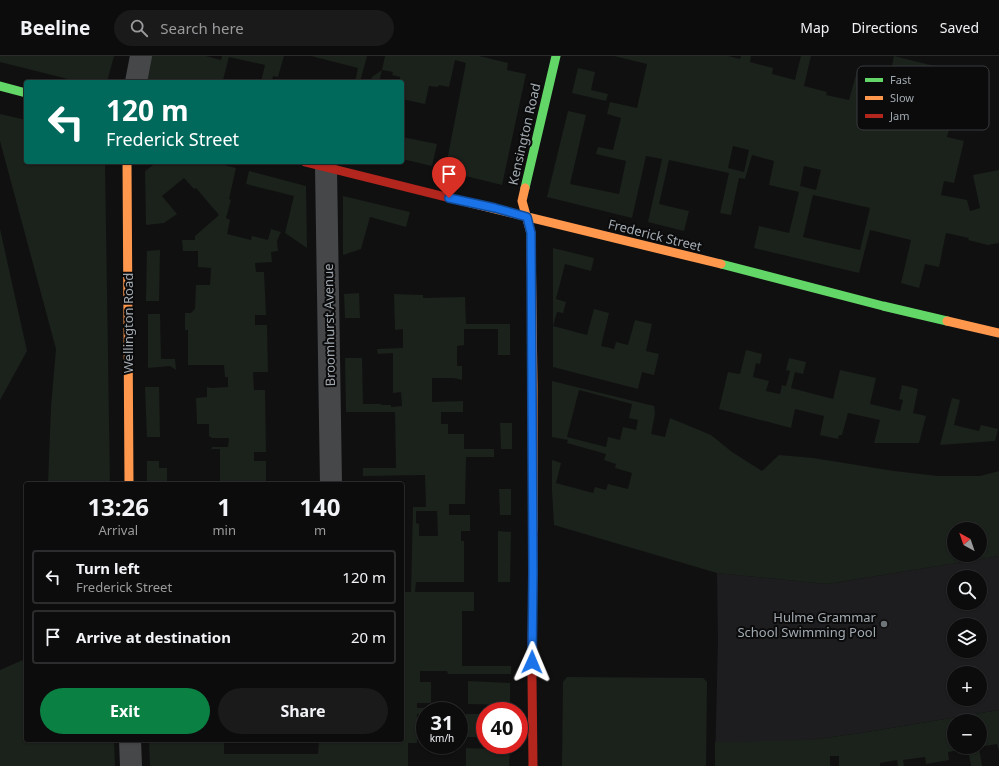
<!DOCTYPE html>
<meta charset="utf-8">
<style>
:root{--surface:#0c0c0d;--page:#1a1a1b;--text:#f1f3f6;--muted:#9a9b9d;--line:#2c2c2e;--accent:#0b8043}
body{margin:0;font-family:"Noto Sans",sans-serif;background:var(--page);color:var(--text);height:100vh;display:flex;flex-direction:column;font-size:15px;white-space:nowrap}
*{box-sizing:border-box;margin:0}
p{font-size:13px;color:var(--muted)}
.icon{flex:none;width:22px;height:22px;fill:none;stroke:currentColor;stroke-width:2;stroke-linecap:round;stroke-linejoin:round}
.map{position:relative;flex:1;overflow:hidden}
.sheet{position:absolute;left:24px;top:426px;width:380px;height:260px;display:flex;flex-direction:column;background:var(--surface);border-radius:4px;box-shadow:0 1px 3px #0004,0 0 0 1px var(--line)}
.sheet>*{flex:none}
.guide{position:absolute;left:24px;top:24px;width:380px;height:84px;border-radius:4px;box-shadow:0 1px 3px #0004,0 0 0 1px var(--line);background:#00695c;color:#fff;overflow:hidden}
.needle{width:26px;rotate:320deg}
.controls{position:absolute;left:947px;top:466px;display:grid;gap:8px}
.controls a{display:grid;place-items:center;width:40px;height:40px;border-radius:50%;background:var(--surface);box-shadow:0 1px 3px #0004,0 0 0 1px var(--line);font-size:20px}
.speed{position:absolute;left:416px;top:646px;display:flex;gap:8px;font-size:20px;font-weight:700;text-align:center}
.speed>*{display:grid;place-content:center;width:52px;height:52px;border-radius:50%;background:var(--surface);box-shadow:0 1px 3px #0004,0 0 0 1px var(--line);line-height:1}
.speed small{font-size:10px;font-weight:400}
.speed .limit{border:6px solid #d22;background:#fff;color:#111}
.pin{position:absolute;display:grid;place-items:center;width:34px;height:34px;color:#fff;margin:-41px -17px;border-radius:50% 50% 50% 0;rotate:-45deg;box-shadow:0 0 4px #0007}
.pin .icon{rotate:45deg}
.me{position:absolute;width:44px;margin:-22px;rotate:1deg;stroke-linejoin:round;filter:drop-shadow(0 0 3px #0008)}
.turn{display:flex;align-items:center;gap:14px;height:84px;padding:0 16px;font-size:18px}
.turn .icon{width:52px;height:52px;stroke-width:2.5}
.turn b{display:block;font-size:28px;line-height:34px}
.eta{display:flex;justify-content:space-evenly;align-items:center;height:68px;text-align:center}
.eta b{font-size:24px;font-weight:700;line-height:28px}
.primary-button{display:flex;gap:8px;margin-top:auto;padding:8px 16px}
.primary-button a{flex:1;height:46px;border-radius:24px;background:var(--accent);color:#fff;font-size:16px;font-weight:700;line-height:46px;text-align:center}
.primary-button a+a{background:var(--page);color:var(--text)}
ul{padding:0;list-style:none}
li{display:flex;align-items:center;gap:12px;height:54px;margin:0 8px 6px;padding:0 8px;border:2px solid var(--line);border-radius:4px}
li div{flex:1}
li b{display:block;font-size:15px}
li em{font-style:normal}
header{display:flex;align-items:center;gap:24px;box-sizing:border-box;height:56px;padding:0 20px;background:var(--surface);border-bottom:1px solid var(--line)}
header strong{font-size:19px}
nav{display:flex;gap:22px;margin-inline-start:auto;font-size:14px}
.search{width:280px;height:36px;background:var(--page);display:flex;align-items:center;gap:10px;box-sizing:border-box;padding:0 14px;border-radius:22px;color:var(--muted);font-size:15px}
.map>svg:first-child{display:block}
.built{fill:#1d1d1f;fill-rule:evenodd}
.green{fill:#1b211b;fill-rule:evenodd}
.lines{fill:none;stroke-linecap:round;stroke-linejoin:round}
.street{stroke:#454749;stroke-width:22}
.fast{stroke:#63d668;stroke-width:9}
.slow{stroke:#ff974d;stroke-width:9}
.jam{stroke:#b3261e;stroke-width:9}
.route-casing{stroke:#114b97;stroke-width:10}
.route{stroke:#1a73e8;stroke-width:7}
.poi-dot{fill:#6f7479;stroke:#0b0b0c;stroke-width:1.5}
.labels{text-anchor:middle;stroke-width:4;stroke-linejoin:round;paint-order:stroke}
.street-label{font-size:13px;fill:#a2aab1;stroke:#0b0b0c}
.poi-label{font-size:13px;fill:#a2aab1;stroke:#0b0b0c;text-anchor:end}
.key{fill:#0b0b0c;stroke:#383b3e;stroke-width:1}
.key-label{font-size:11px;fill:#a2aab1}
</style>
<header>
<strong>Beeline</strong>
<div class="search"><svg class="icon" aria-label="search" viewBox="0 0 24 24"><circle cx="10" cy="10" r="6"/><path d="M15 15l6 6"/></svg>Search here</div>
<nav><a>Map</a><a>Directions</a><a>Saved</a></nav>
</header>
<div class="map">
<svg width="999" height="710" viewBox="0 0 999 710">
<rect width="100%" height="100%" fill="#101011"/>
<!-- built -->
<path class="built" d="M999,500v154l-138,23 -50,7 -96,26 3,-126 -1,-67 110,11zM954,521h26v26h-26zM954,569h26v26h-26zM954,617h26v26h-26z"/>
<!-- green -->
<g class="green">
<polygon points="0,0 114,0 107,26 80,26 0,6"/>
<polygon points="150,0 206,0 221,4 222,0 284,0 278,21 273,20 272,26 261,26 265,9 229,1 223,24 231,26 144,26"/>
<polygon points="311,0 367,0 360,26 355,26 358,12"/>
<polygon points="385,0 479,0 508,7 507,14 526,18 502,129 445,115 466,7 455,4 449,31 439,29 438,31 429,30 425,48 402,43 402,26 400,26 400,21 392,19 393,16 382,14 379,26 371,26 372,21 382,14"/>
<path d="M614,0h114l12,3 1,-3h10l-1,6 23,6 -1,6 23,6 6,-24h10l-7,30 23,6 -1,3 23,5 8,-29 9,2 -4,18 46,11 7,-31 -23,-5 2,-10 85,21 -3,16 -5,-1 1,-6 -47,-12 -7,28 23,6 -4,15 13,3 -3,11 17,4 -10,42 -10,-2 -3,14 26,5 3,11 10,-3 -7,-33 26,-5v73l-11,2 -20,-5 1,-2 -23,-5 -7,34 -14,-3 -6,24 -18,-5 10,-43 -41,-10 -11,43 -105,-25 5,-22 30,7 10,-41 -30,-7 5,-24 -22,-6 -7,24 -6,-1 -8,37 -11,-2 9,-40 -60,-13 -10,44 30,7 -5,20 -36,-9 14,-63 -16,-3 -14,62 -85,-21 21,-86 18,4 -16,69 49,10 7,-33 -30,-7 2,-7 15,3 8,-32 -14,-4 3,-12 27,6 10,-44zM733,90l16,4 -5,22 -16,-4zM804,110l17,4 -5,20 -16,-4zM813,139l57,13 -10,42 -57,-13z"/>
<polygon points="578,12 595,16 591,34 608,38 606,45 572,37"/>
<polygon points="0,58 26,64 26,106 105,106 110,428 48,428 51,351 56,293 0,85"/>
<polygon points="402,81 437,88 432,110 402,103"/>
<polygon points="157,106 212,106 236,112 229,143 231,144 226,162 230,164 227,178 251,184 252,180 268,184 271,173 281,176 277,185 278,195 271,196 272,206 255,207 256,216 264,216 266,259 255,259 255,269 267,269 268,316 253,316 254,334 265,334 266,396 254,396 254,405 266,405 266,427 220,428 220,393 211,393 212,391 228,391 229,382 212,382 209,380 209,368 197,368 196,342 207,341 207,331 211,332 228,331 228,321 225,321 224,309 188,309 188,274 185,274 185,257 191,257 195,253 196,229 210,229 211,212 198,211 198,195 183,195 182,184 195,184 195,180 219,159 196,132 194,133 184,122 162,140 177,158 164,167 146,169 145,115"/>
<polygon points="249,115 306,130 307,192 285,177 294,140 246,128"/>
<polygon points="343,140 410,156 406,171 370,161 361,193 343,199"/>
<polygon points="0,173 27,295 0,344"/>
<polygon points="553,192 594,202 591,215 565,208 556,243 566,246 563,257 557,256 553,270 587,279 594,253 609,257 601,290 614,293 616,286 628,289 635,264 652,268 646,295 659,298 654,319 642,316 638,333 553,311"/>
<polygon points="160,194 159,245 146,245 147,195"/>
<polygon points="359,237 360,262 345,262 344,238"/>
<path d="M394,238l29,1v3l42,-1 1,27h44v31h-12v-26h-34v16l-7,1v20h5v14l-8,-2h-22v24l31,-1v11h-22v12h7v10h16v15h30v8h-28l-1,47h-16v11h21v16h-9v10h3v41h-48l-1,10h59v19h-12v55h49v8h-63l-1,-3h-27v11h11v21h-14v5h7v6h-7v29h-9v23h-258l-1,-26h75v14h94l1,-14h83v-148h9l2,-85h13l-1,-32 -62,1v-8h33l-1,-56h-49l-1,-54h17l1,46h18v1h10v2l11,-1 -1,-14 -8,1v-40l-15,1 -1,-5 26,-1v-19l-8,1zM416,455h21l1,25h-19v-12l-3,-1z"/>
<polygon points="148,258 160,258 161,303 175,303 176,314 170,310 148,312"/>
<polygon points="746,294 762,298 760,308 756,307 753,321 769,325 766,335 780,338 782,329 786,330 790,315 786,314 789,302 806,306 803,318 795,316 791,332 833,343 840,314 876,322 870,348 900,355 903,344 899,343 902,329 918,333 913,357 926,360 919,387 874,387 880,364 848,357 842,379 839,379 838,383 820,379 824,360 795,353 791,372 719,353 728,316 740,318"/>
<path d="M552,325l102,25 1,8 -4,20 14,3 5,-19 41,17 21,17 30,19 17,-16 34,3 81,13 44,5h42l19,-5v85l-172,28 -110,-11 -163,-48 -2,-34v-31l9,3 -5,20 37,10 2,-6 11,3 2,-6 20,5 4,-16 -17,-5 1,-4 -12,-4 2,-6 -39,-11 1,-3 -16,-3zM579,334l53,14 -3,14 9,2 -2,10 -13,-3 -3,13 -12,-3 -2,10 -39,-10zM954,473h26v26h-26z"/>
<polygon points="145,331 159,331 160,381 147,381"/>
<polygon points="952,342 960,344 954,369 979,375 981,369 998,373 995,385 940,389"/>
<polygon points="500,367 512,367 512,393 501,393"/>
<polygon points="147,405 159,405 159,412 167,412 167,428 147,428"/>
<polygon points="499,433 511,433 511,459 500,459"/>
<polygon points="498,475 511,476 510,526 498,526"/>
<polygon points="26,601 26,684 114,684 115,710 0,710 0,614 25,603"/>
<polygon points="567,621 703,622 707,626 706,710 562,710 563,626"/>
<polygon points="468,625 510,627 510,649 468,648"/>
<path d="M999,654v41l-2,-7 -18,3 3,19h-11l-3,-17 -20,3 1,8 -23,4 -1,-7 -22,3 1,6h-6l-1,-6 -17,3v3h-41v-10h-9v10h-115v-24l95,-2 51,-7zM954,665h26v26h-26z"/>
<polygon points="466,658 485,658 485,681 465,681"/>
<polygon points="466,692 510,694 509,710 466,710"/>
</g>
<g class="lines">
<!-- street -->
<g class="street">
<polyline points="136,26 141,0"/>
<polyline points="326,111 331,428"/>
<polyline points="130,684 131,710"/>
</g>
<!-- fast -->
<g class="fast">
<polyline points="0,30 26,37"/>
<polyline points="525,132 556,0"/>
<polyline points="721,208 883,250 947,265"/>
</g>
<!-- slow -->
<g class="slow">
<polyline points="127,106 129,428"/>
<polyline points="525,132 522,145 531,177 533,330 533,474"/>
<polyline points="462,145 721,208"/>
<polyline points="947,265 999,277"/>
</g>
<!-- jam -->
<g class="jam">
<polyline points="305,106 462,145"/>
<polyline points="533,474 532,622 533,710"/>
</g>
</g>
<g class="lines">
<!-- route casing -->
<g class="route-casing">
<polyline id="route" points="449,142 495,152 527,161 531,177 533,516 532,606"/>
</g>
<!-- route -->
<use href="#route" class="route"/>
</g>
<!-- markers -->
<circle class="poi-dot" cx="884" cy="568" r="4"/>
<g class="labels">
<!-- street labels -->
<g class="street-label">
<text transform="translate(524 78) rotate(-77)" y="5">Kensington Road</text>
<text transform="translate(655 179) rotate(14)" y="5">Frederick Street</text>
<text transform="translate(128 267) rotate(-90)" y="5">Wellington Road</text>
<text transform="translate(329 269) rotate(-91)" y="5">Broomhurst Avenue</text>
</g>
<!-- poi labels -->
<g class="poi-label">
<text x="876" y="566">Hulme Grammar<tspan x="876" dy="15">School Swimming Pool</tspan></text>
</g>
</g>
<!-- legend -->
<rect x="857" y="10" width="132" height="64" rx="6" class="key"/>
<rect x="865" y="22" width="18" height="4" fill="#63d668"/>
<rect x="865" y="40" width="18" height="4" fill="#ff974d"/>
<rect x="865" y="58" width="18" height="4" fill="#b3261e"/>
<g class="key-label">
<text x="890" y="28">Fast</text>
<text x="890" y="46">Slow</text>
<text x="890" y="64">Jam</text>
</g>
</svg>
<div class="controls">
<a><svg class="needle" viewBox="-14 -14 28 28"><path d="M0-13l5 13h-10z" fill="#e53935"/><path d="M0 13l5-13h-10z" fill="#9a9b9d"/></svg></a>
<a><svg class="icon" aria-label="search" viewBox="0 0 24 24"><circle cx="10" cy="10" r="6"/><path d="M15 15l6 6"/></svg></a>
<a><svg class="icon" aria-label="layers" viewBox="0 0 24 24"><path d="M12 4l9 5-9 5-9-5zM3 14l9 5 9-5"/></svg></a>
<a>+</a>
<a>−</a>
</div>
<div class="speed"><div>31<small>km/h</small></div><div class="limit">40</div></div>
<div class="pin" style="left:449px;top:142px;background:#d93025"><svg class="icon" aria-label="arrive" viewBox="0 0 24 24"><path d="M6 21V4h12l-3 4 3 4H6"/></svg></div>
<svg class="me" style="left:532px;top:606px" viewBox="-20 -20 40 40"><path d="M0-17L14 15 0 8-14 15z" fill="#1a73e8" stroke="#fff" stroke-width="4"/></svg>
<div class="guide">
<div class="turn"><svg class="icon" aria-label="left" viewBox="0 0 24 24"><path d="M17 20v-9H6M10 6l-5 5 5 5"/></svg><div><b>120 m</b>Frederick Street</div></div>
</div>
<section class="sheet">
<div class="eta">
<div><b>13:26</b><p>Arrival</p></div>
<div><b>1</b><p>min</p></div>
<div><b>140</b><p>m</p></div>
</div>
<ul>
<li><svg class="icon" aria-label="left" viewBox="0 0 24 24"><path d="M17 20v-9H6M10 6l-5 5 5 5"/></svg><div><b>Turn left</b><p>Frederick Street</p></div><em>120 m</em></li>
<li><svg class="icon" aria-label="arrive" viewBox="0 0 24 24"><path d="M6 21V4h12l-3 4 3 4H6"/></svg><div><b>Arrive at destination</b></div><em>20 m</em></li>
</ul>
<div class="primary-button"><a>Exit</a><a>Share</a></div>
</section>
</div>
